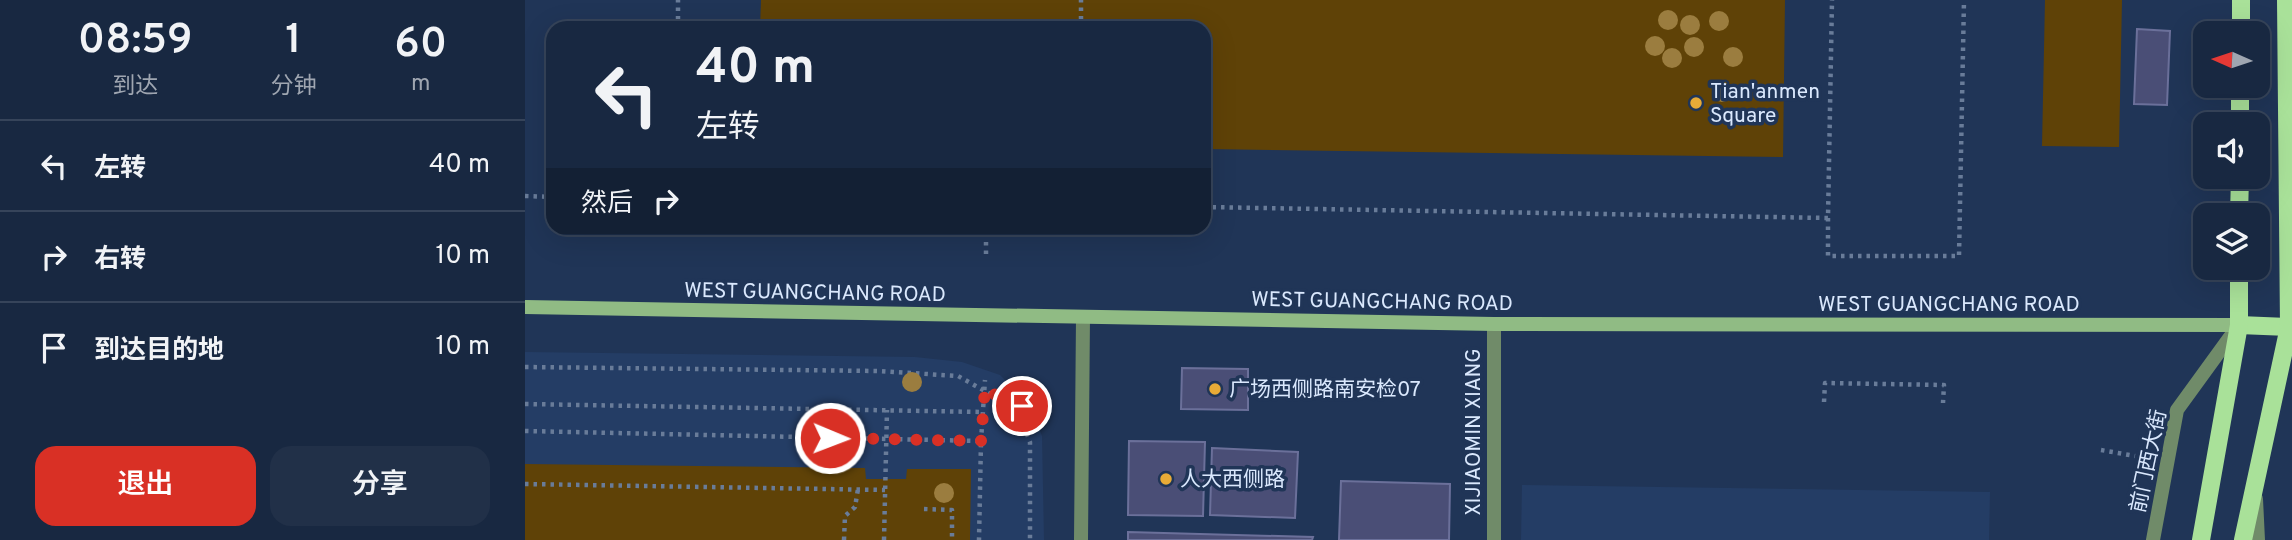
<!DOCTYPE html>
<html lang="zh">
<meta charset="utf-8">
<style>
:root{--surface:#182841;--page:#213048;--text:#f1f3f6;--muted:#9fa6b1;--line:#36445a;--accent:#d93025}
body{margin:0;font-family:Overpass,"Noto Sans SC",sans-serif;background:var(--page);color:var(--text);height:100vh;display:flex;flex-direction:column;font-size:26px;white-space:nowrap}
*{box-sizing:border-box;margin:0}
p{font-size:23px;color:var(--muted)}
.icon{flex:none;width:38px;height:38px;fill:none;stroke:currentColor;stroke-width:2;stroke-linecap:round;stroke-linejoin:round}
.map{position:relative;flex:1;overflow:hidden}
.details{display:flex;flex-direction:column;background:var(--surface);width:525px}
.details>*{flex:none}
.top-card{position:absolute;left:21px;top:21px;width:665px;height:214px;border-radius:21px;box-shadow:0 7px 28px #0002,0 0 0 2px var(--line);background:#182841;color:var(--text);overflow:hidden}
.needle{width:46px;rotate:273deg}
.buttons{position:absolute;left:1668px;top:21px;display:grid;gap:14px}
.buttons a{display:grid;place-items:center;width:77px;height:77px;border-radius:14px;background:var(--surface);box-shadow:0 7px 28px #0002,0 0 0 2px var(--line);font-size:35px}
.pin{position:absolute;display:grid;place-items:center;width:60px;height:60px;color:#fff;margin:-30px;border:4px solid #fff;border-radius:50%;box-shadow:0 2px 7px #0007}
.me{position:absolute;width:77px;margin:-38px;rotate:91deg;stroke-linejoin:round;filter:drop-shadow(0 0 5px #0008)}
.turn{display:flex;align-items:center;gap:24px;height:147px;padding:0 35px;font-size:32px}
.turn .icon{width:91px;height:91px;stroke-width:2.5}
.turn b{display:block;font-size:49px;line-height:60px}
.then{display:flex;align-items:center;height:66px;padding:0 35px;background:#0003;gap:14px;font-size:26px}
.eta{display:flex;justify-content:space-evenly;align-items:center;height:119px;text-align:center}
.eta b{font-size:42px;font-weight:600;line-height:49px}
.cta{display:flex;gap:14px;margin-top:auto;padding:14px 35px}
.cta a{flex:1;height:80px;border-radius:21px;background:var(--accent);color:#fff;font-size:28px;font-weight:600;line-height:80px;text-align:center}
.cta a+a{background:var(--page);color:var(--text)}
ul{padding:0;list-style:none}
li{display:flex;align-items:center;gap:21px;height:91px;padding:0 35px;border-top:2px solid var(--line)}
li div{flex:1}
li b{display:block;font-size:26px}
li em{font-style:normal}
main{display:flex;flex:1;min-height:0}
.map>svg:first-child{display:block}
.built{fill:#243d65}
.green{fill:#5f4207}
.building{fill:#4a4e76;stroke:#6b709a;stroke-width:2}
.lines{fill:none;stroke-linecap:round;stroke-linejoin:round}
.path{stroke:#697c99;stroke-width:4.5;stroke-dasharray:3.5 5;stroke-linecap:butt}
.tertiary{stroke:#708b69;stroke-width:14}
.secondary{stroke:#90bb84;stroke-width:14}
.primary{stroke:#a9e199;stroke-width:18}
.tree{fill:#9b7d3f}
.route{stroke:#d93025;stroke-width:12;stroke-dasharray:0 21.6}
.poi-dot{fill:#e8ab37;stroke:#203557;stroke-width:2.5}
.labels{text-anchor:middle;stroke-width:7;stroke-linejoin:round;paint-order:stroke}
.poi-label{font-size:21px;fill:#dae8fd;stroke:#203557;text-anchor:start}
.street-label{font-size:21px;fill:#dae8fd;stroke:#203557}
</style>
<main>
<section class="details">
<div class="eta">
<div><b>08:59</b><p>到达</p></div>
<div><b>1</b><p>分钟</p></div>
<div><b>60</b><p>m</p></div>
</div>
<ul>
<li><svg class="icon" aria-label="left" viewBox="0 0 24 24"><path d="M17 20v-9H6M10 6l-5 5 5 5"/></svg><div><b>左转</b></div><em>40 m</em></li>
<li><svg class="icon" aria-label="right" viewBox="0 0 24 24"><path d="M7 20v-9h11M14 6l5 5-5 5"/></svg><div><b>右转</b></div><em>10 m</em></li>
<li><svg class="icon" aria-label="arrive" viewBox="0 0 24 24"><path d="M6 21V4h12l-3 4 3 4H6"/></svg><div><b>到达目的地</b></div><em>10 m</em></li>
</ul>
<div class="cta"><a>退出</a><a>分享</a></div>
</section>
<div class="map">
<svg width="1767" height="540" viewBox="0 0 1767 540">
<rect width="100%" height="100%" fill="#203557"/>
<!-- built -->
<g class="built">
<polygon points="0,352 390,357 437,362 475,375 506,406 517,436 519,540 0,540"/>
<polygon points="997,485 1465,492 1464,540 996,540"/>
</g>
<!-- green -->
<g class="green">
<polygon points="236,0 1260,0 1258,157 679,149 679,28 235,28"/>
<polygon points="1520,0 1597,0 1594,147 1517,146"/>
<polygon points="0,464 340,468 341,479 381,479 382,469 446,469 445,540 0,540"/>
</g>
<!-- building -->
<g class="building">
<polygon points="1612,29 1645,31 1642,105 1609,104"/>
<polygon points="657,368 723,369 723,410 656,409"/>
<polygon points="604,441 680,442 678,516 603,515"/>
<polygon points="687,448 773,452 770,518 685,515"/>
<polygon points="816,481 925,484 924,540 814,540"/>
<polygon points="603,532 788,537 787,540 603,540"/>
</g>
<g class="lines">
<!-- path -->
<g class="path">
<polyline points="153,28 153,0"/>
<polyline points="556,28 556,0"/>
<polyline points="0,196 28,197"/>
<polyline points="679,207 1303,218 1307,0"/>
<polyline points="1303,218 1303,256 1434,256 1439,0"/>
<polyline points="461,254 461,228"/>
<polyline points="0,367 354,371 433,376 492,409 505,442 505,540"/>
<polyline points="1299,402 1300,383 1419,385 1418,403"/>
<polyline points="0,404 458,412"/>
<polyline points="492,409 508,398"/>
<polyline points="0,431 456,441 454,540"/>
<polyline points="456,441 460,380"/>
<polyline points="1576,450 1610,456"/>
<polyline points="0,484 360,490"/>
<polyline points="399,509 427,510 427,540"/>
<polyline points="319,540 320,516 330,507 333,489"/>
<polyline points="359,540 362,410"/>
</g>
<!-- tertiary -->
<g class="tertiary">
<polyline points="969,324 969,540"/>
<polyline points="1731,499 1733,540"/>
<polyline points="556,540 558,317"/>
<polyline points="1628,540 1652,410 1713,326"/>
</g>
<!-- secondary -->
<polyline class="secondary" points="0,307 969,324 1714,325"/>
<!-- primary -->
<g class="primary">
<polyline points="1716,33 1716,0"/>
<polyline points="1715,124 1715,86"/>
<polyline points="1714,215 1715,177"/>
<polyline points="1714,325 1764,327"/>
<polyline points="1676,540 1714,325 1714,268"/>
<polyline points="1718,540 1764,327 1761,0"/>
</g>
</g>
<!-- trees -->
<g class="tree">
<circle cx="1143" cy="20" r="10"/>
<circle cx="1194" cy="21" r="10"/>
<circle cx="1165" cy="25" r="10"/>
<circle cx="1130" cy="46" r="10"/>
<circle cx="1169" cy="47" r="10"/>
<circle cx="1208" cy="57" r="10"/>
<circle cx="1147" cy="58" r="10"/>
<circle cx="1197" cy="92" r="10"/>
<circle cx="387" cy="382" r="10"/>
<circle cx="419" cy="493" r="10"/>
</g>
<g class="lines">
<!-- route -->
<polyline class="route" points="305,438 456,441 460,388 492,409 497,406"/>
</g>
<!-- markers -->
<g class="poi-dot">
<circle cx="1171" cy="103" r="7"/>
<circle cx="690" cy="389" r="7"/>
<circle cx="641" cy="479" r="7"/>
</g>
<g class="labels">
<!-- poi labels -->
<g class="poi-label">
<text x="1185" y="98">Tian'anmen<tspan x="1185" dy="24">Square</tspan></text>
<text x="704" y="396">广场西侧路南安检07</text>
<text x="655" y="486">人大西侧路</text>
</g>
<!-- street labels -->
<g class="street-label">
<text transform="translate(290 292) rotate(1)" y="7">WEST GUANGCHANG ROAD</text>
<text transform="translate(857 301) rotate(1)" y="7">WEST GUANGCHANG ROAD</text>
<text x="1424" y="311">WEST GUANGCHANG ROAD</text>
<text transform="translate(948 432) rotate(-90)" y="7">XIJIAOMIN XIANG</text>
<text transform="translate(1623 461) rotate(-78)" y="7">前门西大街</text>
</g>
</g>
</svg>
<div class="buttons">
<a><svg class="needle" viewBox="-14 -14 28 28"><path d="M0-13l5 13h-10z" fill="#e53935"/><path d="M0 13l5-13h-10z" fill="#9fa6b1"/></svg></a>
<a><svg class="icon" aria-label="sound" viewBox="0 0 24 24"><path d="M4 9h4l5-4v14l-5-4H4zM17 9q2 3 0 6"/></svg></a>
<a><svg class="icon" aria-label="layers" viewBox="0 0 24 24"><path d="M12 4l9 5-9 5-9-5zM3 14l9 5 9-5"/></svg></a>
</div>
<div class="pin" style="left:497px;top:406px;background:#d93025"><svg class="icon" aria-label="arrive" viewBox="0 0 24 24"><path d="M6 21V4h12l-3 4 3 4H6"/></svg></div>
<svg class="me" style="left:305px;top:438px" viewBox="-20 -20 40 40"><circle r="17" fill="#d93025" stroke="#fff" stroke-width="3"/><path d="M0-11L8 9 0 5-8 9z" fill="#fff"/></svg>
<div class="top-card">
<div class="turn"><svg class="icon" aria-label="left" viewBox="0 0 24 24"><path d="M17 20v-9H6M10 6l-5 5 5 5"/></svg><div><b>40 m</b>左转</div></div>
<div class="then">然后<svg class="icon" aria-label="right" viewBox="0 0 24 24"><path d="M7 20v-9h11M14 6l5 5-5 5"/></svg></div>
</div>
</div>
</main>
